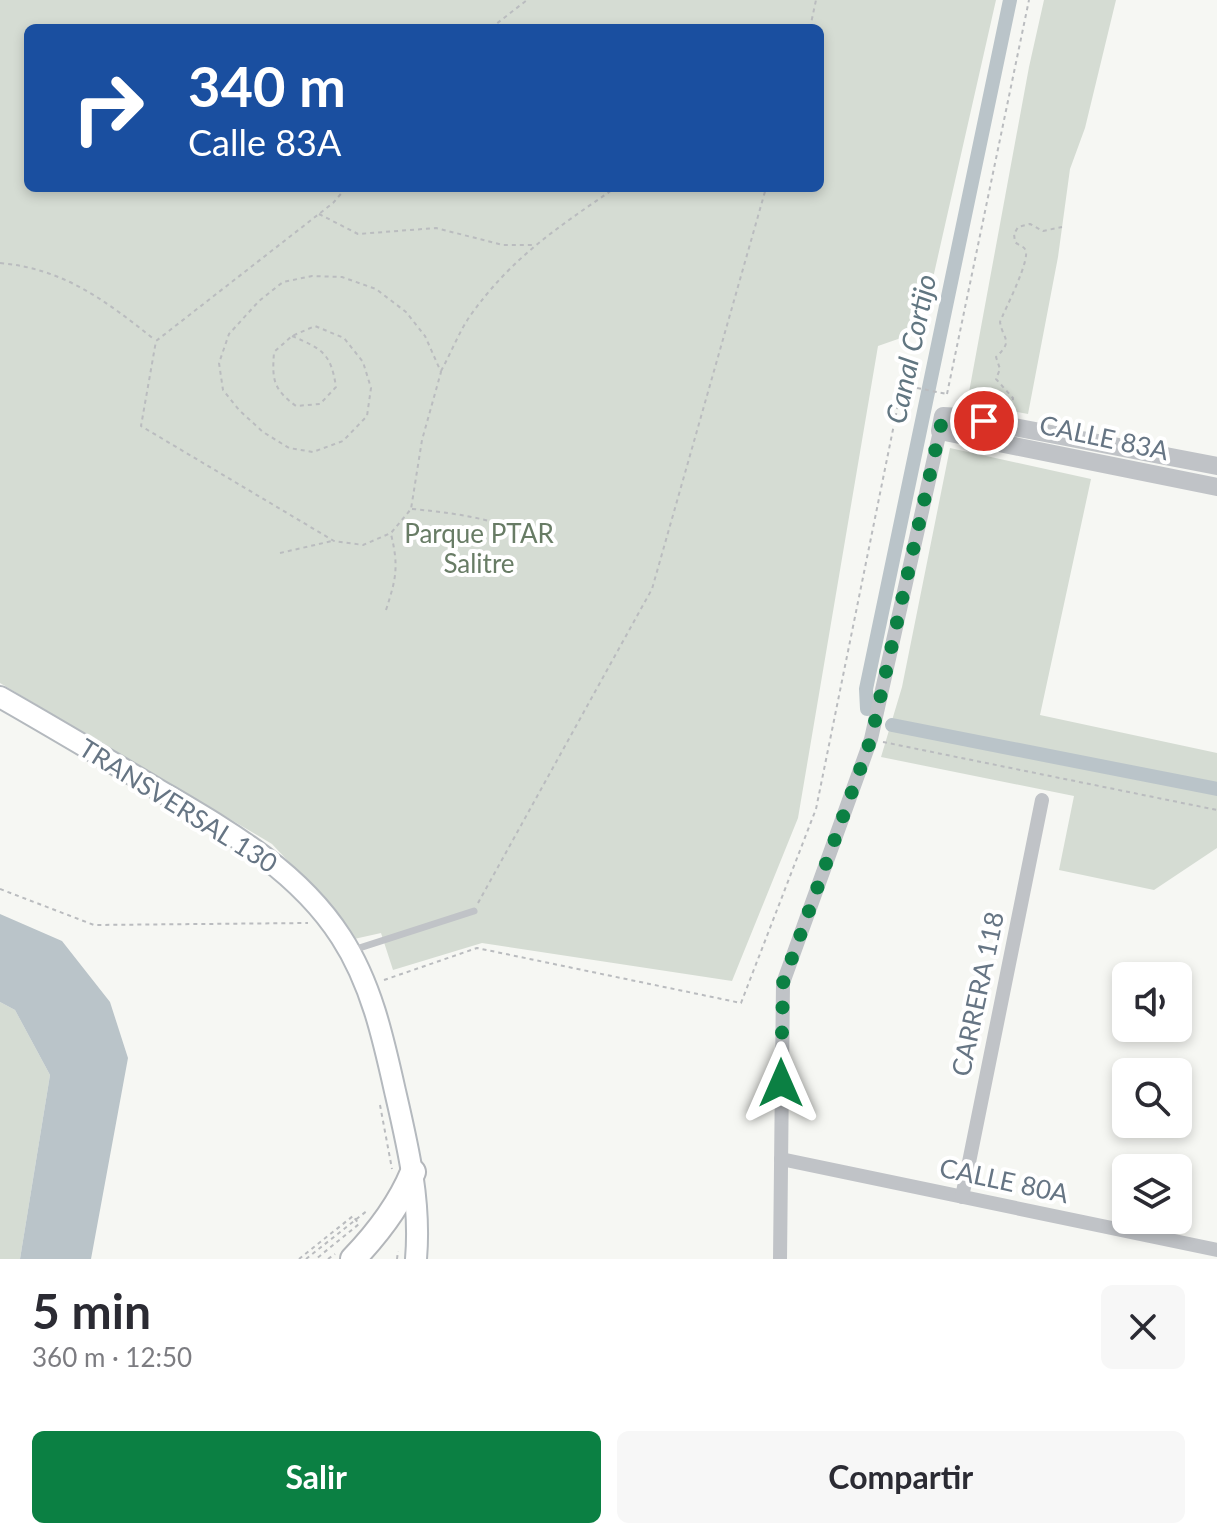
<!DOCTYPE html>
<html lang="es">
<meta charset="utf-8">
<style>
:root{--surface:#fff;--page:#f7f7f7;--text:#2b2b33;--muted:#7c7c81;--accent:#0b8043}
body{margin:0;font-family:Lato,sans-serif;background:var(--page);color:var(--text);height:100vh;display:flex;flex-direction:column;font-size:30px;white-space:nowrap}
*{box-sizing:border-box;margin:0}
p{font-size:26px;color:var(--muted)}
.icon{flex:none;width:44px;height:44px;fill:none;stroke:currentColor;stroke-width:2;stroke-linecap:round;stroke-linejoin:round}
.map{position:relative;height:1259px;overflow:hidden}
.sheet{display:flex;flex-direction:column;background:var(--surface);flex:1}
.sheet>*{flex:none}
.hud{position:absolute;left:24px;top:24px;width:800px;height:168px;border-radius:12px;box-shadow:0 4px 12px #0003;background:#1a4fa0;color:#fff;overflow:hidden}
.controls{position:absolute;left:1112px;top:962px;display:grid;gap:16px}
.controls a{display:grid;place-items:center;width:80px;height:80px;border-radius:12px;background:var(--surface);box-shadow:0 4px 12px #0003;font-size:40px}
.pin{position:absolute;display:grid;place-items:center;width:68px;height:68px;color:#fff;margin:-34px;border:4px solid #fff;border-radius:50%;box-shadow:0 2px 8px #0007}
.me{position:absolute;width:88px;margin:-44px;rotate:0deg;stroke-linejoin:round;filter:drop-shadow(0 0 6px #0008)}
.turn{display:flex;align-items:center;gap:28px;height:168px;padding:0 32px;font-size:36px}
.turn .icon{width:104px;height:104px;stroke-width:2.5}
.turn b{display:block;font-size:56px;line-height:68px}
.round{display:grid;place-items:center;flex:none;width:84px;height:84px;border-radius:12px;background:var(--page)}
.head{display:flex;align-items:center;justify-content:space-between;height:136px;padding:0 32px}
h1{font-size:48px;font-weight:700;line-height:60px}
.action{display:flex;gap:16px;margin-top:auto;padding:16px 32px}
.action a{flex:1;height:92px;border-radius:12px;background:var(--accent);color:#fff;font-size:32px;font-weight:700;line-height:92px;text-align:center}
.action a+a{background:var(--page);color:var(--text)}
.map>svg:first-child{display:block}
.green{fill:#d5dcd3;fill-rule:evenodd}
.water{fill:#bac4c9}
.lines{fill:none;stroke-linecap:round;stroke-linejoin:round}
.canal{stroke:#bac4c9;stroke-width:14}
.secondary-casing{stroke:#b4b9be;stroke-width:24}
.trunk-casing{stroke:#b3b6ba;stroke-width:28}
.path{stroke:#babcbf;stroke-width:2;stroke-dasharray:4 4;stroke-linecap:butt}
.service{stroke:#c0c3c7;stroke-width:7}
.minor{stroke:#c0c3c7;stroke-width:14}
.tertiary{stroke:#c0c3c7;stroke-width:18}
.secondary{stroke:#fff;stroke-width:20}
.trunk{stroke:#fff;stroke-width:24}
.path-bridge{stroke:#babcbf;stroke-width:2;stroke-dasharray:4 4;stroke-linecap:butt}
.route{stroke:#0b8043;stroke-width:14;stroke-dasharray:0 25.2}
.labels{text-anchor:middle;stroke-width:8;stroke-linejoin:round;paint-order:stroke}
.street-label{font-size:26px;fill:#667584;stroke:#fff}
.park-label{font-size:26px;fill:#687c65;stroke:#fff}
.water-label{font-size:28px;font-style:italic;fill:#617681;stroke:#fff}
</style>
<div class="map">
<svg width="1217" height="1259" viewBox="0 0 1217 1259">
<rect width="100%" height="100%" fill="#f6f7f3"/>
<!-- green -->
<g class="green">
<path d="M0,0h996l-75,331 -43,15 -80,472 -66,163 -250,-38 -89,27 -12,-37 -27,6 -34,-44 -48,-51 -272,-161zM28,28h792v160h-792z"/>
<polygon points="1044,0 1116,0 1085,128 1070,169 1058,257 1028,414 967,403 1029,67"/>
<polygon points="950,448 1091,479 1040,715 1217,753 1217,848 1154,890 1059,870 1074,796 881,757 902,687"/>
<polygon points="0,1002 15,1010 50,1075 20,1259 0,1259"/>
</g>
<!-- water -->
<polygon class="water" points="0,914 62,941 110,1002 128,1058 91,1259 20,1259 50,1075 15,1010 0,1002"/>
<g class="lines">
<!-- canal -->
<g class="canal">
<polyline points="867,709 866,689 1010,0"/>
<polyline points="892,725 1217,789"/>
</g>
<!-- secondary casing -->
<g class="secondary-casing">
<path id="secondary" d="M0,697c51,29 101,59 152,89 69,41 144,81 189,151 30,46 42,100 54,154 13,56 26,110 21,168"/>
</g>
<!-- trunk casing -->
<g class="trunk-casing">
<path id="trunk" d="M353,1259c25,-26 46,-53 60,-87"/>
</g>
<!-- path -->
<g class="path">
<polyline points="491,28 527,0"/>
<polyline points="810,28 816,0"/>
<polyline points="319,214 358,234 436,228 503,245 532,245"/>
<path d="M0,263c65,6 106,38 155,77"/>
<path d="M292,336c30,13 39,17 44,51l-16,17 -24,2c-23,-17 -24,-26 -22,-54l18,-16 23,-10 29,12 19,24 8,26 -4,28 -24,25 -30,11 -24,-4 -26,-16 -24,-22 -16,-20 -4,-27 10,-29 30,-33 24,-19 29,-6 30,1 34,12 30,23 19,24 16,36 -19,68 -11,69 -20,24 -28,12 -29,-4 -193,-115 15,-85 177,-138 13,-15"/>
<path d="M441,371c10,-18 18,-39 29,-55 42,-59 87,-88 145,-128"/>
<polyline points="947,394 1029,0"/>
<path d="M1012,408l1,-10 -17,-19 4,-10 -4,-12c18,-17 7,-17 4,-35 4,-11 32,-64 25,-73 -2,-3 -7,-4 -10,-7l-1,-8 4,-7 12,-3 13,7 19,-4"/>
<path d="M412,509c57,5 93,13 145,36"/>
<polyline points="280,553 332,541"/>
<path d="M386,610c10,-31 13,-43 5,-76"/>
<polyline points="883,742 1217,810"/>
<polyline points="0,889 94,925 308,923"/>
<polyline points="478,903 652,589 766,188"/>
<polyline points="384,980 477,948 741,1003 816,809 902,385 947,394"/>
<polyline points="380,1105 392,1169"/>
<polyline points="306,1259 368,1210"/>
<polyline points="328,1259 335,1254"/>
<polyline points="397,1259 398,1251"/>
</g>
<!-- service -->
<polyline class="service" points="350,951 474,911"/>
<!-- minor -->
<g class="minor">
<polyline points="781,1159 1217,1250"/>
<polyline points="962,1197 1042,800"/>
<polyline points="780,1259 783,983 871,739 940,431"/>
</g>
<!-- tertiary -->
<polyline class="tertiary" points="1217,466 962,417 943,416 940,431 1217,487"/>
<!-- secondary -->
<use href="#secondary" class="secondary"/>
<!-- trunk -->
<use href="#trunk" class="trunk"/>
<!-- path-bridge -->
<polyline class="path-bridge" points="299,1259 353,1216 359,1224 316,1259"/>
</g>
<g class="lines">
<!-- route -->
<polyline class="route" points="781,1083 783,983 871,739 943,416 984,421"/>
</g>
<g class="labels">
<!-- street labels -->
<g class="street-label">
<text transform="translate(1104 438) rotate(12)" y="9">CALLE 83A</text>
<text transform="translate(178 806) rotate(32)" y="9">TRANSVERSAL 130</text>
<text transform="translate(978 994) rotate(-78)" y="9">CARRERA 118</text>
<text transform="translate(1004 1181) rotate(12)" y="9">CALLE 80A</text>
</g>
<!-- park labels -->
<g class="park-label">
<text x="479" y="543">Parque PTAR<tspan x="479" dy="30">Salitre</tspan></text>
</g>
<!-- water labels -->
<g class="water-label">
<text transform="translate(911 349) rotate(-78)" y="10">Canal Cortijo</text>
</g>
</g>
</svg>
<div class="controls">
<a><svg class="icon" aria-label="sound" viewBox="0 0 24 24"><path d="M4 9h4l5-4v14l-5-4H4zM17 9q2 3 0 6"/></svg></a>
<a><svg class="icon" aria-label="search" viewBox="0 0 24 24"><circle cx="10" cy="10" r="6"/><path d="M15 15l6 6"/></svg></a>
<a><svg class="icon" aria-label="layers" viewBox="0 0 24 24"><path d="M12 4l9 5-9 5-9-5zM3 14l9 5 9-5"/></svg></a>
</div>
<div class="pin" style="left:984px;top:421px;background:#d93025"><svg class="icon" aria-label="arrive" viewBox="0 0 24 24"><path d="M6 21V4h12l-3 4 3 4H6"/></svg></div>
<svg class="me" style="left:781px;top:1083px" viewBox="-20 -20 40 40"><path d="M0-17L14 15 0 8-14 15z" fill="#0b8043" stroke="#fff" stroke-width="4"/></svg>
<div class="hud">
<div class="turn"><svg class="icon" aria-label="right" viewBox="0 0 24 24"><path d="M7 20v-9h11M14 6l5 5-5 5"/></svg><div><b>340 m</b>Calle 83A</div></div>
</div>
</div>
<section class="sheet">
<div class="head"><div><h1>5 min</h1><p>360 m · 12:50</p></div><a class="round"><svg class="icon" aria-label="close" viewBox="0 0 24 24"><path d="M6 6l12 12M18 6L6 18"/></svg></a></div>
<div class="action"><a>Salir</a><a>Compartir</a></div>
</section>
